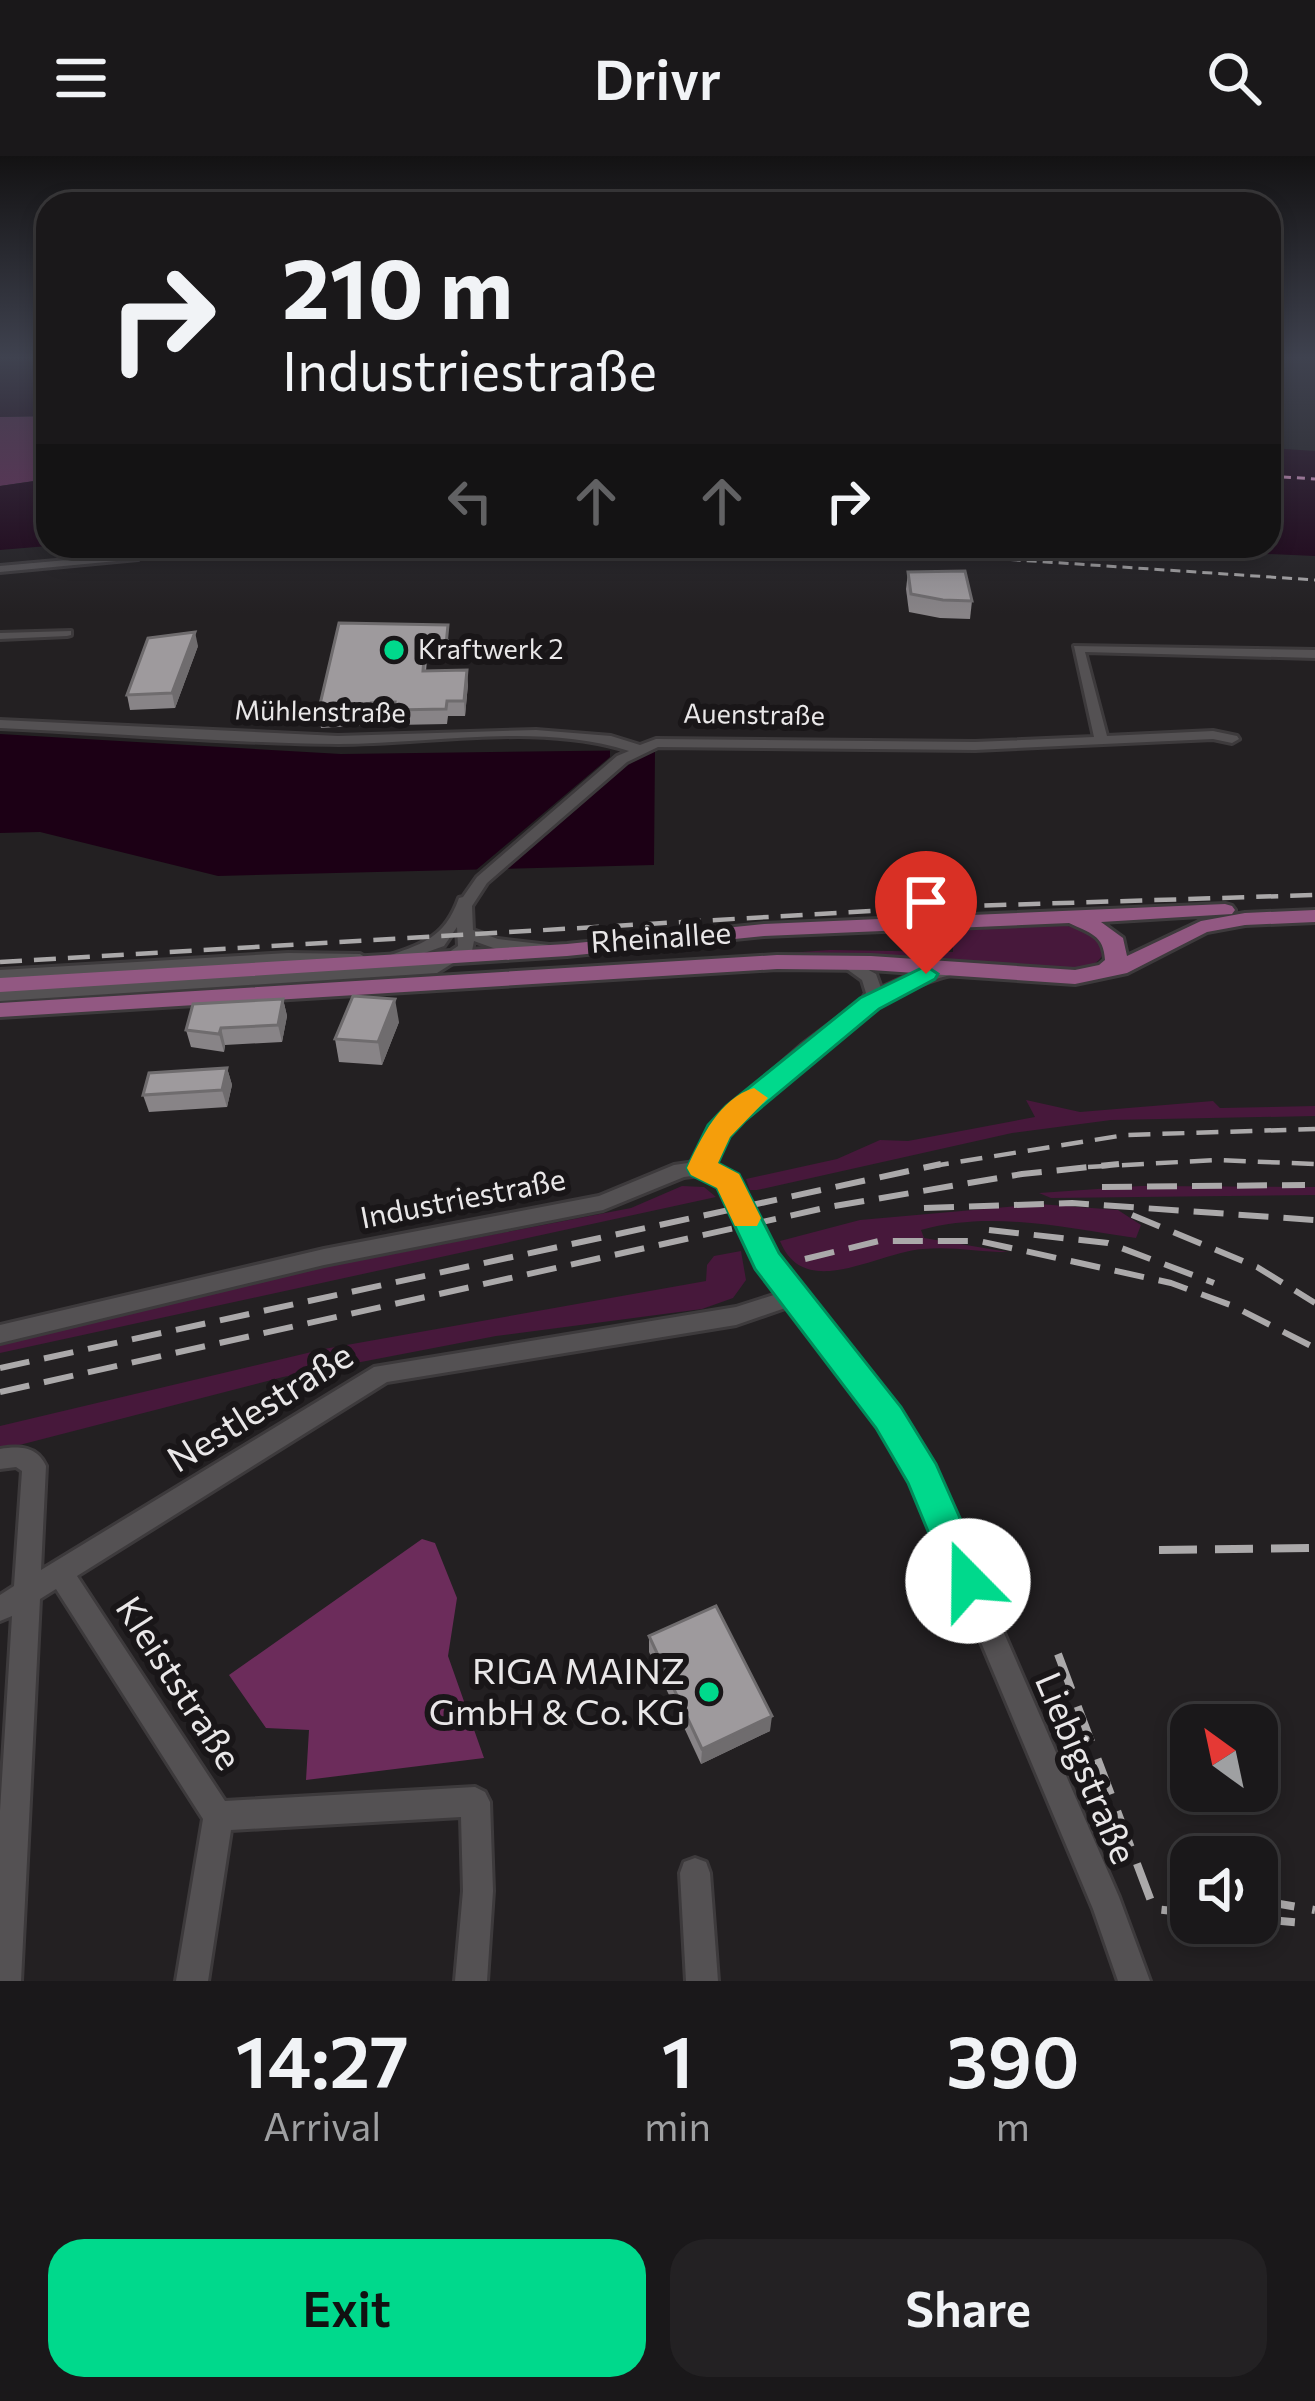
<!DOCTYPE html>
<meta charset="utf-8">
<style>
:root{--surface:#1a181a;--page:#232123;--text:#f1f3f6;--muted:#9fa0a2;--line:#383739;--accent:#00d98c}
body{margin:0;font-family:Commissioner,sans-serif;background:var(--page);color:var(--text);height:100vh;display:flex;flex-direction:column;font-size:45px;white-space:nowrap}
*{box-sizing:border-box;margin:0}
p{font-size:39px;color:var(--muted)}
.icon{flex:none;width:66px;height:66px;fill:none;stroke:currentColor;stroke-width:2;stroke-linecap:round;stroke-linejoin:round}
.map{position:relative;height:1825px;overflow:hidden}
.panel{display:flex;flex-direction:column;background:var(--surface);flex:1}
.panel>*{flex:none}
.hud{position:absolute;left:36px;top:36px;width:1245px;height:366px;border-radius:36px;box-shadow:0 6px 18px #0003,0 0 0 3px var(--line);background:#1a181a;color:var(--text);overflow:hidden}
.needle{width:78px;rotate:327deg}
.fabs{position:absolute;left:1170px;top:1548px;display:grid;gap:24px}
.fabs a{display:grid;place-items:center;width:108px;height:108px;border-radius:24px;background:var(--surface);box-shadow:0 6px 18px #0003,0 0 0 3px var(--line);font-size:60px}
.pin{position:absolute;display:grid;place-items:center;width:102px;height:102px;color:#fff;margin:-123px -51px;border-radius:50% 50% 50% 0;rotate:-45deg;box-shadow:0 0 12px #0007}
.pin .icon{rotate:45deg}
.me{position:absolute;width:132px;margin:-66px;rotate:338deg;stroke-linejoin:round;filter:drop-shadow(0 0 9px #0008)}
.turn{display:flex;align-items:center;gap:42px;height:252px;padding:0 48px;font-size:54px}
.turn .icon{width:156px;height:156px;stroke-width:2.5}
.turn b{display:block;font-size:84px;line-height:102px}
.lanes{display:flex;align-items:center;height:114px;padding:0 48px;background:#0003;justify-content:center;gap:60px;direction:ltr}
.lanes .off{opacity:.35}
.eta{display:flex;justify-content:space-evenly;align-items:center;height:204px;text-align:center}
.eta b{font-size:72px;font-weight:600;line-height:84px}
.button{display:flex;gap:24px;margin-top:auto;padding:24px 48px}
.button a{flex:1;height:138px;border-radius:36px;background:var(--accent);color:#111;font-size:48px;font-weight:600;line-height:138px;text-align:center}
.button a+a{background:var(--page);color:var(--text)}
header{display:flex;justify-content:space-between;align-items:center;height:156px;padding:0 48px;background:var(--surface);font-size:54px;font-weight:600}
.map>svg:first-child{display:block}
.green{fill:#47183b}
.forest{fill:#6c2c5b}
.water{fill:#1c0015}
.pier{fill:#232022}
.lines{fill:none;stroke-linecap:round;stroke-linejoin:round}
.ferry{stroke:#fbaee3;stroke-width:3;stroke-dasharray:8 6;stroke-linecap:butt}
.minor-casing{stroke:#3d3a3c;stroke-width:6}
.major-casing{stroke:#3d3a3c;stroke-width:6}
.minor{fill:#545153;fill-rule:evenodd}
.major{fill:#925882;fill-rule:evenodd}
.rail-far3{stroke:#aba9aa;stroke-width:3;stroke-dasharray:10 6;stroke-linecap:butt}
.rail-far2{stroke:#aba9aa;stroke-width:4.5;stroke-dasharray:22 12;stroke-linecap:butt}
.rail-far1{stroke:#aba9aa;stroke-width:6;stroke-dasharray:30 15;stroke-linecap:butt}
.rail{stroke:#aba9aa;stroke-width:8;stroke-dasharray:38 18;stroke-linecap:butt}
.wall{fill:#888487}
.shaded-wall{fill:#6f6c6e}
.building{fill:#9e9a9d;stroke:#6f6c6e;stroke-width:3}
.route{fill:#00d98c;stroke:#008d5b;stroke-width:3}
.slow{fill:#f59e0b}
.poi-dot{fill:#00d98c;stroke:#191618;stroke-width:4.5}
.labels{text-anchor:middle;stroke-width:12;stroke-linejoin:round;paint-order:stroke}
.far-poi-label{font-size:27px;fill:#e9e7e8;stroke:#191618;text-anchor:start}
.far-street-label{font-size:27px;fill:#e9e7e8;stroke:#191618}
.street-label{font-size:30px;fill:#e9e7e8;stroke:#191618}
.near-street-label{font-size:36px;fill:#e9e7e8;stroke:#191618}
.near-poi-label{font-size:36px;fill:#e9e7e8;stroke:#191618;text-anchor:end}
</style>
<header><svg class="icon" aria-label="menu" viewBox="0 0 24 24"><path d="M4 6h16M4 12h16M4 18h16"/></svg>Drivr<svg class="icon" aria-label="search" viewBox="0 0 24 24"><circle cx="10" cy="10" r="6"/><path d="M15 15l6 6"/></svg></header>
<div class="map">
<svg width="1315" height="1825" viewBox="0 0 1315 1825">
<rect width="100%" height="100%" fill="#232022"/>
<!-- green -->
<g class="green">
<path d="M1061,768l35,10 9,14c-4,18 -20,20 -37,23l-235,-16 -232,11 229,-16 123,2v-23l-30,-1z"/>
<polygon points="1026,944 1080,956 1213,945 1220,952 1315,950 1315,960 1111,964 1012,977 757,1034 750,1034 746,1023 837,1003 880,984 908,985 1035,961"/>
<polygon points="682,1030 704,1031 716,1041 0,1197 0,1188 325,1111 631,1052"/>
<polygon points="1141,1030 1315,1031 1315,1039 1051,1042 1039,1037"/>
<path d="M1039,1048l79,6 23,15 -5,13c-71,-10 -145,-28 -215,-8l3,8 84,14c-29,0 -57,-6 -85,-3 -45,3 -119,53 -143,-8l80,-21z"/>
<polygon points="741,1095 746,1124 733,1142 702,1153 496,1180 283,1221 0,1294 0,1270 324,1193 706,1125 707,1109 714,1100"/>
</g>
<!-- forest -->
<g class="forest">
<polygon points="48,260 48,323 0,330 0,261"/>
<polygon points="422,1383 435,1387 457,1442 448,1500 484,1602 306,1624 309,1574 266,1572 229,1519"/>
</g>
<!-- water -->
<g class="water">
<polygon points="0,203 48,203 48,260 0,261"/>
<polygon points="1269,292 1315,295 1315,400 1081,390 1269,390"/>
<polygon points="48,323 48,390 0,394 0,330"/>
<polygon points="0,578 341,598 655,594 654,709 218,720 40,676 0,677"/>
</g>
<!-- pier -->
<polygon class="pier" points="596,587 660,591 633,603 499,719 475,715 610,601 610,591"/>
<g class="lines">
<!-- ferry -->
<polyline class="ferry" points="1269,320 1315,323"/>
<!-- minor casing -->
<g class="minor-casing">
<g id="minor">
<polygon points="134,398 138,399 138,403 0,416 0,410"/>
<polygon points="71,475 71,479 67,480 0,483 0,477"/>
<path d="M1074,490l241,4v8l-230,-6 22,84 106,-5 24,5 2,3 -7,4 -19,-4 -238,11 -317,-3 -31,15 -140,121 -15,23 1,24 25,9 51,6 2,3 -2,3 -53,-2 -22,-8 -2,10 -35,22 -437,28v-10l433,-28 25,-17 -1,-19 -13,19 -56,20 -8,-5 2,-3c39,-14 62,-18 77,-60l4,-1 14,-20 140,-121 12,-5c-89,-29 -198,-7 -291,-7 -113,-1 -225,-11 -338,-16v-8l338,16 198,-6 75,6 29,9 16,-6 319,3 119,-5z"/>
<polygon points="288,797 360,798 368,803 360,808 288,807 0,824 0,814"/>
<path d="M845,801l31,17 5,14 33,-15 34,-8 8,5 -2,4c-72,17 -124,65 -178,113 -15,15 -34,28 -47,45 -7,9 -11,22 -16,33l23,11 39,79 122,155 35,58 187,429 31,84h-32l-25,-72 -180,-429 -32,-56 -90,-118 -55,19 -349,57 -310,194 148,225 250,-14 10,5 5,10 3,89 -6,90h-32l8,-90 -2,-74 -230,13 -23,151h-32l27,-162 -147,-230 -16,10 -19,382h-21v-170l12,-195 -12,5v-26l14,-9 8,-115 -6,-4 -16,2v-20c19,-3 37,-3 46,17l-5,104 333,-203 362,-60 44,-14 -20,-27 -39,-80 -21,-11 -16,2 -81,33 -279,55 -324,78v-18l324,-76 275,-53 75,-31 21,-3 16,-35 18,-18 73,-64 60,-45 4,-7 -4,-13 -25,-18z"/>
<polygon points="695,1702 706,1706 710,1717 718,1825 686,1825 680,1717 684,1706"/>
</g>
</g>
<!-- major casing -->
<g class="major-casing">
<path id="major" d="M1225,748l7,2 3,4 -3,4 -131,8 22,16 4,18 74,-35 44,-8 70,-3v12l-70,3 -38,7 -80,41 -52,11 -204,-14 -94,-1 -777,48v-14l777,-48 94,1 204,14 24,-5 6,-5c-1,-25 -15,-27 -36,-37l-305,13 -197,20 -567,36v-14l567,-34 197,-20z"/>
</g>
<!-- minor -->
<use href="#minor" class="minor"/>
<!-- major -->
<use href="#major" class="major"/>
<!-- rail-far3 -->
<polyline class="rail-far3" points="883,395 1315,424"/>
<!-- rail-far2 -->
<g class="rail-far2">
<polyline points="0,806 937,751 1315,739"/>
<polyline points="927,1011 1125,979 1315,973"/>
<polyline points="1088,1011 1217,1004 1315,1008"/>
</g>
<!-- rail-far1 -->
<g class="rail-far1">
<polyline points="1102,1031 1305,1029"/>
<polyline points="924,1052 1072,1047 1315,1064"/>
<polyline points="1132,1059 1257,1111 1315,1147"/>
<polyline points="989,1074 1108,1087 1214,1127"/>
<polyline points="805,1103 879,1085 979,1085 1171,1127 1233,1150 1315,1192"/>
<polyline points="0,1212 941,1008"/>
<polyline points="0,1236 829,1051 1022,1018 1119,1008"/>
</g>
<!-- rail -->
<g class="rail">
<polyline points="1159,1394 1315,1392"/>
<polyline points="1058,1498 1154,1753 1191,1757"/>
<polyline points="1172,1735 1191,1737"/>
<polyline points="1257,1744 1315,1754"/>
<polyline points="1257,1763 1305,1767"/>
</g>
</g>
<!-- wall -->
<g class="wall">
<polygon points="908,416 972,445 970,463 940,462 909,456 906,433"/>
<polygon points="339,467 449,483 448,503 427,504 426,515 468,528 465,560 448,560 447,568 396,569 395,561 373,562 372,569 321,572 318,557"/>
<polygon points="198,490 175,552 130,554 127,539"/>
<polygon points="283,843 287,860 282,886 225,889 224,896 191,891 186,874"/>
<polygon points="399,866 382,909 339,906 335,883"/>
<polygon points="227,912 232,929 227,951 149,956 143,939"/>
<polygon points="649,1480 770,1575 701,1608 649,1496"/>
</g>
<!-- shaded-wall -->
<g class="shaded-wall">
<polygon points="195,476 198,490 175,552 172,537"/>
<polygon points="467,514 468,528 465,560 464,545"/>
<polygon points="283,843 287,860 282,886 278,869"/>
<polygon points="395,843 399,866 382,909 378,886"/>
<polygon points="221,872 225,889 224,896 219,878"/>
<polygon points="227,912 232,929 227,951 222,934"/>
<polygon points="772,1560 770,1575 701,1608 702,1593"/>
</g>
<!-- building -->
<g class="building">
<polygon points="965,415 972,445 943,444 911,438 908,416"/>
<polygon points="339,467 448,469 446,489 425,489 423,515 467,514 464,545 447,545 446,553 394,554 395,546 371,547 369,555 318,557"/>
<polygon points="195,476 172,537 127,539 148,482"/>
<polygon points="353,840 395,843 378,886 335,883"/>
<polygon points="283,843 278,869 221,872 219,878 186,874 193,848"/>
<polygon points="227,912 222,934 143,939 149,917"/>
<polygon points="716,1450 772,1560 702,1593 649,1480"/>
</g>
<!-- sky -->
<linearGradient id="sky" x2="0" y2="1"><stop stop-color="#131213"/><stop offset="0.44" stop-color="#3f424f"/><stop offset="1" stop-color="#3f424f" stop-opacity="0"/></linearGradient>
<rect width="1315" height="458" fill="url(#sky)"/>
<!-- route -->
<polygon class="route" points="926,810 938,818 935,823 879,853 746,964 730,981 718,1007 739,1018 779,1097 901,1251 936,1308 988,1425 982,1438 968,1443 954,1438 908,1327 876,1272 755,1113 717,1032 691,1019 687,1012 708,969 726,950 860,842"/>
<!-- slow -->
<path class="slow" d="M754,932l14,10 -38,39 -12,26 21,11 22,44 -4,8h-22l-18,-38 -26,-13 -4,-7c14,-30 33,-70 67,-80z"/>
<!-- markers -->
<g class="poi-dot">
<circle cx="394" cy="494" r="12"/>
<circle cx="709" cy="1536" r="12"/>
</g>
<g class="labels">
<!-- far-poi labels -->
<g class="far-poi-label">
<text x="418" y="503">Kraftwerk 2</text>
</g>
<!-- far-street labels -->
<g class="far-street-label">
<text transform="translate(320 556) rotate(1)" y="9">Mühlenstraße</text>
<text transform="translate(754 559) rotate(1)" y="9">Auenstraße</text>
</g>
<!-- street labels -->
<g class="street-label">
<text transform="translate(661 782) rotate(-4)" y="10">Rheinallee</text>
<text transform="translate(463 1043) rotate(-11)" y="10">Industriestraße</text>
</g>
<!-- near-street labels -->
<g class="near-street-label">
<text transform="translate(260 1251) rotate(-32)" y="13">Nestlestraße</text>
<text transform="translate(179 1527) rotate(57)" y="13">Kleiststraße</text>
<text transform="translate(1086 1612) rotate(67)" y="13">Liebigstraße</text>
</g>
<!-- near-poi labels -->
<g class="near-poi-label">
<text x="685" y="1528">RIGA MAINZ<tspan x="685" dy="41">GmbH &amp; Co. KG</tspan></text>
</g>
</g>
</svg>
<div class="fabs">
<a><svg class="needle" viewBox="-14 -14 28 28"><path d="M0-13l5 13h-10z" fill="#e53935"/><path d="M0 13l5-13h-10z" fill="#9fa0a2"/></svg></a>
<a><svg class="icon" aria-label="sound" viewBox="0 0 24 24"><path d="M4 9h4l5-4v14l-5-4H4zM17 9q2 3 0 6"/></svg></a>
</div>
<div class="pin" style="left:926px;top:818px;background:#d93025"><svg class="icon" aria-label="arrive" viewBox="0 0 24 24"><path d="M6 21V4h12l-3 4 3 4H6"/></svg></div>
<svg class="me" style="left:968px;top:1425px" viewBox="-20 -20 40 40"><circle r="19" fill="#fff"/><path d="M0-13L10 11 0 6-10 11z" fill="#00d98c"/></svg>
<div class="hud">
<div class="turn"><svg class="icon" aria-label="right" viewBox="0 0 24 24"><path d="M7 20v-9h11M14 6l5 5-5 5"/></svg><div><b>210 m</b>Industriestraße</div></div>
<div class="lanes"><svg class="icon off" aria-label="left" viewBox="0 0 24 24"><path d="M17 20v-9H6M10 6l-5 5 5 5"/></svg><svg class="icon off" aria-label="ahead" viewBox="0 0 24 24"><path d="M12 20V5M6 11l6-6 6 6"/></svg><svg class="icon off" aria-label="ahead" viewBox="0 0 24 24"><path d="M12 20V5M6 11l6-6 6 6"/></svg><svg class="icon" aria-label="right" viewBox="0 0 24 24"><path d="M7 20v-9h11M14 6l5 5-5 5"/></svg></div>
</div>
</div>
<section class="panel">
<div class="eta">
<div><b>14:27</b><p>Arrival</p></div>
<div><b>1</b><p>min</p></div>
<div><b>390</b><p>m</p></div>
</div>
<div class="button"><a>Exit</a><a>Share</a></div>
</section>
